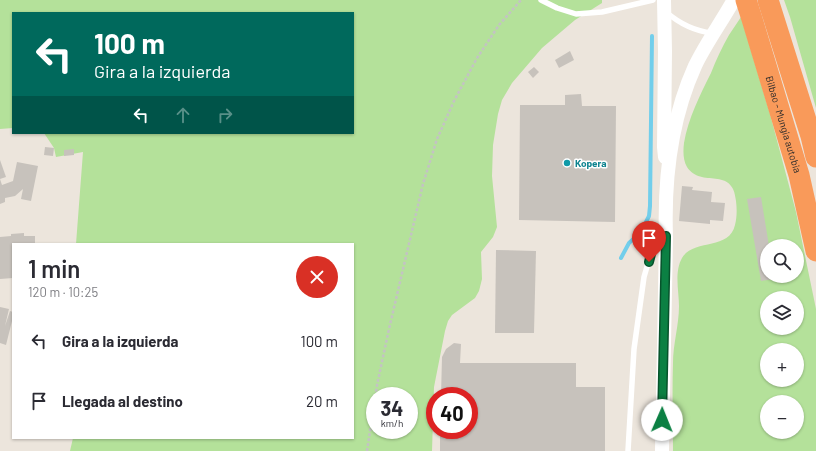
<!DOCTYPE html>
<html lang="es">
<meta charset="utf-8">
<style>
:root{--surface:#fff;--page:#f7f7f7;--text:#2b2b33;--muted:#7c7c81}
body{margin:0;font-family:Barlow,sans-serif;background:var(--page);color:var(--text);height:100vh;display:flex;flex-direction:column;font-size:15px;white-space:nowrap}
*{box-sizing:border-box;margin:0}
p{font-size:13px;color:var(--muted)}
.icon{flex:none;width:22px;height:22px;fill:none;stroke:currentColor;stroke-width:2;stroke-linecap:round;stroke-linejoin:round}
.map{position:relative;flex:1;overflow:hidden}
.panel{position:absolute;left:12px;top:243px;width:342px;height:196px;display:flex;flex-direction:column;background:var(--surface);border-radius:0px;box-shadow:0 1px 3px #0004}
.panel>*{flex:none}
.hud{position:absolute;left:12px;top:12px;width:342px;height:122px;border-radius:0px;box-shadow:0 1px 3px #0004;background:#00695c;color:#fff;overflow:hidden}
.tools{position:absolute;left:760px;top:239px;display:grid;gap:8px}
.tools a{display:grid;place-items:center;width:44px;height:44px;border-radius:50%;background:var(--surface);box-shadow:0 1px 3px #0004;font-size:20px}
.speed{position:absolute;left:366px;top:387px;display:flex;gap:8px;font-size:20px;font-weight:700;text-align:center}
.speed>*{display:grid;place-content:center;width:52px;height:52px;border-radius:50%;background:var(--surface);box-shadow:0 1px 3px #0004;line-height:1}
.speed small{font-size:10px;font-weight:400}
.speed .limit{border:6px solid #d22;background:#fff;color:#111}
.pin{position:absolute;display:grid;place-items:center;width:34px;height:34px;color:#fff;margin:-41px -17px;border-radius:50% 50% 50% 0;rotate:-45deg;box-shadow:0 0 4px #0007}
.pin .icon{rotate:45deg}
.me{position:absolute;width:44px;margin:-22px;rotate:1deg;stroke-linejoin:round;filter:drop-shadow(0 0 3px #0008)}
.turn{display:flex;align-items:center;gap:14px;height:84px;padding:0 16px;font-size:18px}
.turn .icon{width:52px;height:52px;stroke-width:2.5}
.turn b{display:block;font-size:28px;line-height:34px}
.lanes{display:flex;align-items:center;height:38px;padding:0 16px;background:#0003;justify-content:center;gap:20px;direction:ltr}
.lanes .off{opacity:.35}
.round{display:grid;place-items:center;flex:none;width:42px;height:42px;border-radius:21px;background:var(--page)}
.summary{display:flex;align-items:center;justify-content:space-between;height:68px;padding:0 16px}
h1{font-size:24px;font-weight:600;line-height:30px}
ul{padding:0;list-style:none}
li{display:flex;align-items:center;gap:12px;height:60px;padding:0 16px}
li div{flex:1}
li b{display:block;font-size:15px}
li em{font-style:normal}
.map>svg:first-child{display:block}
.green{fill:#b4e19a;fill-rule:evenodd}
.lines{fill:none;stroke-linecap:round;stroke-linejoin:round}
.stream{stroke:#72ceeb;stroke-width:4}
.building{fill:#c7c2bc}
.path{stroke:#c3c3c3;stroke-width:2.5;stroke-dasharray:3 2;stroke-linecap:butt}
.service{stroke:#fff;stroke-width:5.5}
.tertiary{stroke:#fff;stroke-width:14}
.motorway{stroke:#f99a5a;stroke-width:21}
.route-casing{stroke:#07532c;stroke-width:10}
.route{stroke:#0b8043;stroke-width:7}
.culture-dot{fill:#0f9aa8;stroke:#fff;stroke-width:1.5}
.labels{text-anchor:middle;stroke-width:3;stroke-linejoin:round;paint-order:stroke}
.street-label{font-size:10px;fill:#2a2a2a;stroke:#fff}
.culture-label{font-size:10px;font-weight:bold;fill:#0d838f;stroke:#fff;text-anchor:start}
</style>
<div class="map">
<svg width="816" height="451" viewBox="0 0 816 451">
<rect width="100%" height="100%" fill="#ece5dc"/>
<!-- green -->
<g class="green">
<path d="M0,0h602v3l-27,17 -33,28 -30,35 -10,17 -4,14 -5,31 -1,31 5,51 -4,10 -12,15 1,27 -3,12 -4,7 -23,17 -4,6 -3,10 -11,56 -2,64h-362l3,-13h280v-194h-277l7,-92 -27,5 -2,-9 -10,-15h309v-120h-340v115l-13,1zM375,396h34v34h-34z"/>
<polygon points="784,0 816,0 816,108 790,17"/>
<path d="M741,17l29,97 26,98 20,97v142h-143c0,-29 -1,-59 0,-88 0,-19 6,-38 6,-57 0,-14 -5,-34 3,-48 12,-20 47,-7 53,-33 2,-8 2,-16 1,-24 -3,-36 -35,-12 -49,-34 -4,-7 -4,-16 -3,-24 4,-24 16,-48 27,-70 5,-13 11,-26 18,-38 4,-6 8,-12 12,-18zM767,246h30v30h-30zM767,298h30v30h-30zM767,350h30v30h-30zM767,402h30v30h-30z"/>
</g>
<g class="lines">
<!-- stream -->
<polyline class="stream" points="621,258 629,243 641,232 649,216 650,206 652,36"/>
</g>
<!-- building -->
<g class="building">
<polygon points="570,51 574,60 559,68 555,60"/>
<polygon points="534,67 539,72 533,78 528,72"/>
<polygon points="581,94 582,106 616,106 615,222 519,220 520,105 565,105 565,95"/>
<polygon points="45,147 54,148 53,156 44,155"/>
<polygon points="74,149 74,155 64,156 64,150"/>
<polygon points="0,160 6,177 0,179"/>
<polygon points="17,162 38,166 31,201 21,199 23,189 15,196 5,198 5,202 0,204 0,179 2,185 13,181"/>
<polygon points="682,186 693,187 692,190 712,192 711,202 725,203 723,221 710,220 710,224 679,221"/>
<polygon points="761,197 769,246 767,246 767,276 774,276 775,279 761,281 747,199"/>
<polygon points="24,233 24,236 35,236 35,244 13,244 13,278 0,279 0,237 11,236 11,234"/>
<polygon points="496,250 536,251 534,333 495,333"/>
<polygon points="0,307 9,309 5,326 10,311 13,312 13,317 6,345 0,343"/>
<polygon points="454,343 461,344 460,363 576,363 576,387 605,387 605,451 440,451 440,430 469,430 469,396 441,396 442,357 446,349"/>
</g>
<g class="lines">
<!-- path -->
<polyline class="path" points="367,451 377,385 389,329 423,184 437,139 454,101 477,58 499,25 521,0"/>
<!-- service -->
<g class="service">
<polyline points="541,0 557,8 576,14 602,12 653,0"/>
<path d="M666,12c14,12 28,19 46,21"/>
<polyline points="628,451 634,349 644,277 653,246 663,239"/>
</g>
<!-- tertiary -->
<g class="tertiary">
<polyline points="664,0 665,51 664,147 665,157"/>
<path d="M662,451l4,-214c-2,-58 5,-118 29,-171 10,-21 25,-42 37,-63"/>
</g>
<!-- motorway -->
<g class="motorway">
<path id="s1" d="M746,0l6,19 47,156 17,76"/>
<polyline points="768,0 811,136 816,157"/>
</g>
</g>
<g class="lines">
<!-- route casing -->
<g class="route-casing">
<polyline id="route" points="649,262 653,246 666,236 662,420"/>
</g>
<!-- route -->
<use href="#route" class="route"/>
</g>
<!-- markers -->
<circle class="culture-dot" cx="567" cy="163" r="4"/>
<g class="labels">
<!-- street labels -->
<g class="street-label">
<text dy="4" stroke="none"><textPath href="#s1" startOffset="130">Bilbao - Mungia autobia</textPath></text>
</g>
<!-- culture labels -->
<g class="culture-label">
<text x="575" y="167">Kopera</text>
</g>
</g>
</svg>
<div class="tools">
<a><svg class="icon" aria-label="search" viewBox="0 0 24 24"><circle cx="10" cy="10" r="6"/><path d="M15 15l6 6"/></svg></a>
<a><svg class="icon" aria-label="layers" viewBox="0 0 24 24"><path d="M12 4l9 5-9 5-9-5zM3 14l9 5 9-5"/></svg></a>
<a>+</a>
<a>−</a>
</div>
<div class="speed"><div>34<small>km/h</small></div><div class="limit">40</div></div>
<div class="pin" style="left:649px;top:262px;background:#d93025"><svg class="icon" aria-label="arrive" viewBox="0 0 24 24"><path d="M6 21V4h12l-3 4 3 4H6"/></svg></div>
<svg class="me" style="left:662px;top:420px" viewBox="-20 -20 40 40"><circle r="19" fill="#fff"/><path d="M0-13L10 11 0 6-10 11z" fill="#0b8043"/></svg>
<div class="hud">
<div class="turn"><svg class="icon" aria-label="left" viewBox="0 0 24 24"><path d="M17 20v-9H6M10 6l-5 5 5 5"/></svg><div><b>100 m</b>Gira a la izquierda</div></div>
<div class="lanes"><svg class="icon" aria-label="left" viewBox="0 0 24 24"><path d="M17 20v-9H6M10 6l-5 5 5 5"/></svg><svg class="icon off" aria-label="ahead" viewBox="0 0 24 24"><path d="M12 20V5M6 11l6-6 6 6"/></svg><svg class="icon off" aria-label="right" viewBox="0 0 24 24"><path d="M7 20v-9h11M14 6l5 5-5 5"/></svg></div>
</div>
<section class="panel">
<div class="summary"><div><h1>1 min</h1><p>120 m · 10:25</p></div><a class="round" style="background:#d93025;color:#fff"><svg class="icon" aria-label="close" viewBox="0 0 24 24"><path d="M6 6l12 12M18 6L6 18"/></svg></a></div>
<ul>
<li><svg class="icon" aria-label="left" viewBox="0 0 24 24"><path d="M17 20v-9H6M10 6l-5 5 5 5"/></svg><div><b>Gira a la izquierda</b></div><em>100 m</em></li>
<li><svg class="icon" aria-label="arrive" viewBox="0 0 24 24"><path d="M6 21V4h12l-3 4 3 4H6"/></svg><div><b>Llegada al destino</b></div><em>20 m</em></li>
</ul>
</section>
</div>
